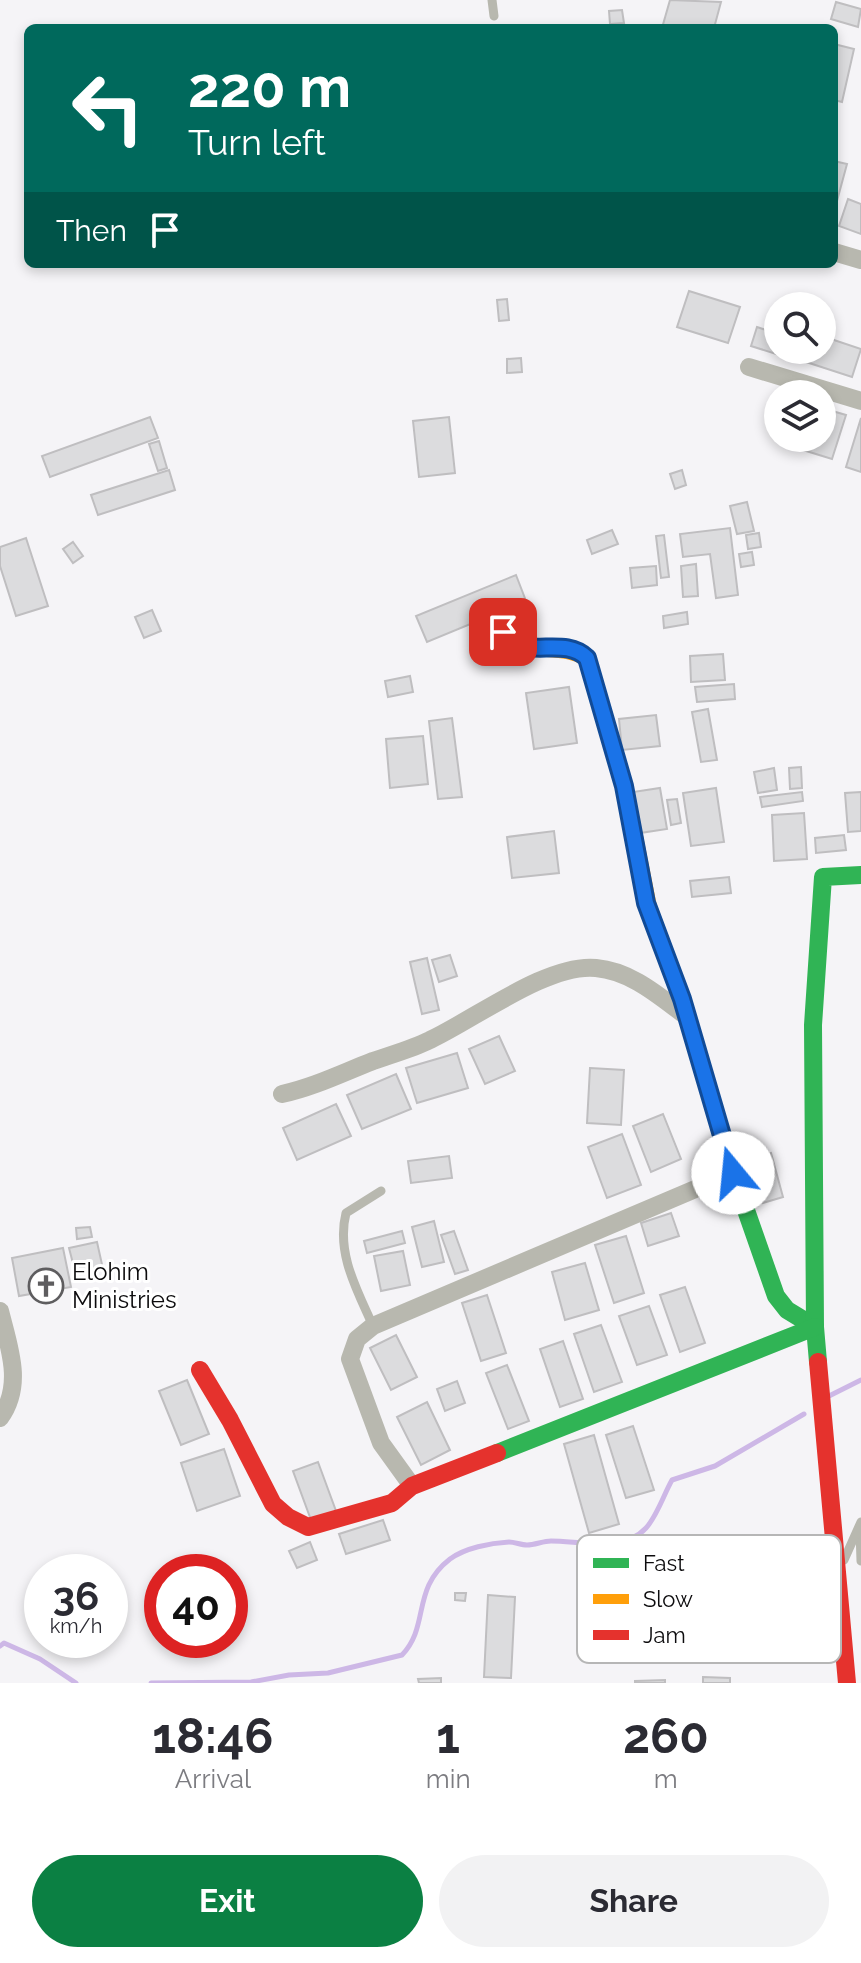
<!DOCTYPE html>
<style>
:root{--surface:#fff;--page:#f2f2f3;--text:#2b2b33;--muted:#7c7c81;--accent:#0b8043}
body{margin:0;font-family:Raleway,sans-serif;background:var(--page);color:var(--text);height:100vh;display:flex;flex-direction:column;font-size:30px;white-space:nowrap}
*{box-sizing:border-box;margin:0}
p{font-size:26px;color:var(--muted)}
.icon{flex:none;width:44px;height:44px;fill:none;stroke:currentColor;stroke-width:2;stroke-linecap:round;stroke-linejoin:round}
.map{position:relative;height:1683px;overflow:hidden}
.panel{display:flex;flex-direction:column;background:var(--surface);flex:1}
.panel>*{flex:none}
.hud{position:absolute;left:24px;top:24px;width:814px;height:244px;border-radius:12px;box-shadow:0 4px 12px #0003;background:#00695c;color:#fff;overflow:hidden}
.buttons{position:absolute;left:764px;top:292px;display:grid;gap:16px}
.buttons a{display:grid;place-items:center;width:72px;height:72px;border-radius:50%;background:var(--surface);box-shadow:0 4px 12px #0003;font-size:40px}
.speed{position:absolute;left:24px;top:1554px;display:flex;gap:16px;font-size:40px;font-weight:700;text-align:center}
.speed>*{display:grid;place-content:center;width:104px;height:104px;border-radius:50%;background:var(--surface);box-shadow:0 4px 12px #0003;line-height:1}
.speed small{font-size:20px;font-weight:400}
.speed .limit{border:12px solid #d22;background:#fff;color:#111}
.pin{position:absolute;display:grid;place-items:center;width:68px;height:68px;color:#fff;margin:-34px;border-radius:16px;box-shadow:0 4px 12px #0006}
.me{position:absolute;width:88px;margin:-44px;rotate:343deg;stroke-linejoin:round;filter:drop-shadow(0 0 6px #0008)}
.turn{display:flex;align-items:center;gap:28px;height:168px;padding:0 32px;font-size:36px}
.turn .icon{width:104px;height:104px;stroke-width:2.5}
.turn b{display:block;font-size:56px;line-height:68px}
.then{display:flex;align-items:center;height:76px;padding:0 32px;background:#0003;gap:16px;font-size:30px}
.eta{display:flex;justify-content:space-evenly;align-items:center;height:136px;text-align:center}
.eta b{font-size:48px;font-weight:700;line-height:56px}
.primary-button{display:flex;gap:16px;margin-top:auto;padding:16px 32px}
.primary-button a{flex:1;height:92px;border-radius:48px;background:var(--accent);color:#fff;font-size:32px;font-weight:700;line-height:92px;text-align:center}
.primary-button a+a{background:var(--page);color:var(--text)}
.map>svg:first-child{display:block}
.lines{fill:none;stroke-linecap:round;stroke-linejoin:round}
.stream{stroke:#cdb7e6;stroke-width:5}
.building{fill:#dcdcde;stroke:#bfbec0;stroke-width:2}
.lane{stroke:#b8b8af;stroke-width:9}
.street{stroke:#b8b8af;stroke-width:18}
.fast{stroke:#30b455;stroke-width:18}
.slow{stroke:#ff9f0a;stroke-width:18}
.jam{stroke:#e5322d;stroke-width:18}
.route-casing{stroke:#114b97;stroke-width:20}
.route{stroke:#1a73e8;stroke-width:14}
.labels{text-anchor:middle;stroke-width:6;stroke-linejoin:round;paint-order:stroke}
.poi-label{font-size:24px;fill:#0c0b0d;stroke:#fff;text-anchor:start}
.key{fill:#fff;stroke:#b6b6b6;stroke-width:2}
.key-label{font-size:22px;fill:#0c0b0d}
</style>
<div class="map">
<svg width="861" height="1683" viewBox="0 0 861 1683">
<rect width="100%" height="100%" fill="#f5f4f7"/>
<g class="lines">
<!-- stream -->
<g class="stream">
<polyline points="829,1396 861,1380"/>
<polyline points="0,1646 4,1643 40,1659 76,1683"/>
<path d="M151,1683l100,-1 38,-7 39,-2 74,-18c28,-29 9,-66 48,-96 15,-11 40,-16 59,-17 6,0 12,3 18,3 8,0 16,-4 24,-4 29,0 72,12 95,-13 11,-12 18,-34 26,-48l43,-14 89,-52"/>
</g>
</g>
<!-- building -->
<g class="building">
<polygon points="670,0 721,2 714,28 662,28"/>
<polygon points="836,2 861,9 858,27 831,19"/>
<polygon points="622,10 624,23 610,24 609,11"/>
<polygon points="834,44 854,49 842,102 834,100"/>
<polygon points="834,161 847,164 834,212"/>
<polygon points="848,199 861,204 861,234 839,226"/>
<polygon points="689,291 740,307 728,343 677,327"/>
<polygon points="507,299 509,320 499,321 497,300"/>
<polygon points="757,327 778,334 776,354 751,346"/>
<polygon points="822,336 861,349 852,377 800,360 803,350 822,350"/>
<polygon points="521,358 522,372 507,373 507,359"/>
<polygon points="822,408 846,415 832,459 803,450 807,438 822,438"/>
<polygon points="150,417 158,438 50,477 42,456"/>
<polygon points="449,417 455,473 419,477 413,421"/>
<polygon points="861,418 861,472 846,467"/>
<polygon points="159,441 167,468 158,471 149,444"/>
<polygon points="169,470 175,490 98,515 91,495"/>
<polygon points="682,470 686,485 675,489 670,474"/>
<polygon points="747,502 754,531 737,534 730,506"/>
<polygon points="730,528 738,595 716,598 710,554 683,557 680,534"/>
<polygon points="612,530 618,544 592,554 587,540"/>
<polygon points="759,533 761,547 748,549 746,535"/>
<polygon points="664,535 669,577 661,578 656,536"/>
<polygon points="26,538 48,606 16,616 0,566 0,547"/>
<polygon points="73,542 83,556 73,563 63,549"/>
<polygon points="752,552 754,565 741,567 739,554"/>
<polygon points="696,564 698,596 683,597 681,566"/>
<polygon points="656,566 657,585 632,588 630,568"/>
<polygon points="516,575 526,601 427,642 416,616"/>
<polygon points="152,610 161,631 144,638 135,617"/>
<polygon points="687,612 688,624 664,628 663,616"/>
<polygon points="723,654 725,680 691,682 690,656"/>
<polygon points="410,676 413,692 388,697 385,681"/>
<polygon points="734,684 735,699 697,702 695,687"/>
<polygon points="569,687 577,743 534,749 526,693"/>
<polygon points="708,709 717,760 701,762 692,712"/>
<polygon points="656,715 660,746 622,750 619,719"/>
<polygon points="452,718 462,797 438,799 429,721"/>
<polygon points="423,736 428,784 390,788 386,739"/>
<polygon points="801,767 802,788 790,789 789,768"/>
<polygon points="774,768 777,790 758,793 754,772"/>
<polygon points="660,788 667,829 640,833 633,792"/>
<polygon points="716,788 724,842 691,846 683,793"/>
<polygon points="802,792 803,801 762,807 760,797"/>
<polygon points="861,792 861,831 848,832 845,793"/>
<polygon points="677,799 681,823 671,825 667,800"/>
<polygon points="804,813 807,859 774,861 772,815"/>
<polygon points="554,831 559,873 512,878 507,837"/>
<polygon points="844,835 846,850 816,853 815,838"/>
<polygon points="729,877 731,893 692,897 690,881"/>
<polygon points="450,955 457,976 439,982 432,960"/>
<polygon points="427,958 439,1010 422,1014 410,962"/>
<polygon points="499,1036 515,1071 485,1084 469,1049"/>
<polygon points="457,1053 468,1088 417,1103 406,1068"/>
<polygon points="590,1068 624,1070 621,1125 587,1123"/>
<polygon points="396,1074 411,1109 362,1129 347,1095"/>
<polygon points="336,1104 351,1136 297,1160 283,1128"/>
<polygon points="663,1114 681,1159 651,1172 633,1126"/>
<polygon points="622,1134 641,1185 607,1198 588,1147"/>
<polygon points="771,1153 783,1197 763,1203 750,1159"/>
<polygon points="449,1156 452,1178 411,1183 408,1161"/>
<polygon points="671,1213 679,1236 648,1246 641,1223"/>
<polygon points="434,1221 444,1262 422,1267 412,1227"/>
<polygon points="90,1227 92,1237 77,1239 76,1228"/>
<polygon points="402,1231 405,1243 367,1253 364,1241"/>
<polygon points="454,1231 468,1270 455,1274 441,1235"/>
<polygon points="626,1236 644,1293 614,1303 595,1245"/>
<polygon points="97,1242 103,1269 76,1275 69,1248"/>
<polygon points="63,1248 71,1287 19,1296 12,1258"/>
<polygon points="403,1251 410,1285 381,1291 374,1256"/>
<polygon points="585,1263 599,1310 565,1320 552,1272"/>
<polygon points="685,1287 705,1343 680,1352 660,1295"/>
<polygon points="487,1295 506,1353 481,1361 462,1303"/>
<polygon points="649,1306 667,1355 637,1365 619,1316"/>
<polygon points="601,1325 622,1382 594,1392 574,1334"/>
<polygon points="396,1335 417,1377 391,1390 370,1348"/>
<polygon points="563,1341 583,1399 560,1407 540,1349"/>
<polygon points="507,1365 529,1421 508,1429 486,1373"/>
<polygon points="187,1380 209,1434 181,1445 159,1391"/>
<polygon points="457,1381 465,1403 445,1411 437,1389"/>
<polygon points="427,1402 450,1450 421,1465 397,1417"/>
<polygon points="633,1426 654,1490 626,1498 606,1435"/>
<polygon points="594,1435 619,1524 589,1533 564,1444"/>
<polygon points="224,1449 240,1496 197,1511 181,1463"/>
<polygon points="318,1462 336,1511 311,1520 293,1471"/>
<polygon points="383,1520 390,1540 346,1554 339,1534"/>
<polygon points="310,1542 317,1560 297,1568 289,1551"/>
<polygon points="455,1593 466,1593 465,1601 455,1600"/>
<polygon points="488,1595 515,1597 511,1678 484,1677"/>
<polygon points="703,1677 730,1678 730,1683 703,1683"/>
<polygon points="441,1678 441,1683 419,1683 418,1679"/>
<polygon points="665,1680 665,1683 635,1683 635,1681"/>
</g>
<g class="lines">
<!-- lane -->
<g class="lane">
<polyline points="492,0 494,16"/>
<path d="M373,1326c-16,-36 -37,-73 -27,-113l35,-22"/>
<polyline points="860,1530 861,1561"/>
<polyline points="844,1560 861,1522"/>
</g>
<!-- street -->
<g class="street">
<polyline points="834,252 861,260"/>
<polyline points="749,367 861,401"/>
<path d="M282,1094c32,-7 60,-21 91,-33 20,-7 39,-12 57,-21 45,-21 118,-77 166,-72 35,3 63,28 90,48"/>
<path d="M0,1311c9,36 24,74 0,107"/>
<polyline points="412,1486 381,1443 350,1359 357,1339 373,1326 733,1173"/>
</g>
<!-- fast -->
<g class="fast">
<polyline points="648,907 682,999 733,1173 776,1296 787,1310 815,1327"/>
<polyline points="818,1362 815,1327 813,1025 823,877 861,875"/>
<polyline points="497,1453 815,1327"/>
</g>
<!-- slow -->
<path class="slow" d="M503,632c23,25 57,8 84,26l37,128 24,121"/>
<!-- jam -->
<g class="jam">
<polyline points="818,1362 847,1683"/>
<polyline points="200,1370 230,1420 273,1504 288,1517 308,1527 392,1503 412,1486 497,1453"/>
</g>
</g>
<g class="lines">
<!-- route casing -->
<g class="route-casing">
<path id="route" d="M503,632c20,31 59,2 84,26l37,128 22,117 36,96 51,174"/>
</g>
<!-- route -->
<use href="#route" class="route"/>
</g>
<!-- icons -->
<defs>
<g id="church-ring" transform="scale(1.8)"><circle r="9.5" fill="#fff" stroke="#5e5d5f" stroke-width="1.5"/><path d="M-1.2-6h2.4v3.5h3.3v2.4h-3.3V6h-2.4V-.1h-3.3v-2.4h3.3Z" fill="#5e5d5f"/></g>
</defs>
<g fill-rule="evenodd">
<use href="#church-ring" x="46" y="1286"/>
</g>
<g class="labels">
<!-- poi labels -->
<g class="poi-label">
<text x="72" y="1280">Elohim<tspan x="72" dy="28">Ministries</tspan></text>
</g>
</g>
<!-- legend -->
<rect x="577" y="1535" width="264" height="128" rx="12" class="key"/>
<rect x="593" y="1558" width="36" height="10" fill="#30b455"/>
<rect x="593" y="1594" width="36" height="10" fill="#ff9f0a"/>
<rect x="593" y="1630" width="36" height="10" fill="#e5322d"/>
<g class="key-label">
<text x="643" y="1571">Fast</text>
<text x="643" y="1607">Slow</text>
<text x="643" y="1643">Jam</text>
</g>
</svg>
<div class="buttons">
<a><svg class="icon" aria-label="search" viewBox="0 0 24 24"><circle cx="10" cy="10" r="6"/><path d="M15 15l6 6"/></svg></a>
<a><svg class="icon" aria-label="layers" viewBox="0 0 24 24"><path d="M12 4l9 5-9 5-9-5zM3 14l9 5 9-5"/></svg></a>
</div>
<div class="speed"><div>36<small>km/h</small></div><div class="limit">40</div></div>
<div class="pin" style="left:503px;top:632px;background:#d93025"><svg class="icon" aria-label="arrive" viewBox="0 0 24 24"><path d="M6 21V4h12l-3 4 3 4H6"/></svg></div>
<svg class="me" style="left:733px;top:1173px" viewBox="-20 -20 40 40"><circle r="19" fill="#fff"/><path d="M0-13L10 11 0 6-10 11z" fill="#1a73e8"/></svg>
<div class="hud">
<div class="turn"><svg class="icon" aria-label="left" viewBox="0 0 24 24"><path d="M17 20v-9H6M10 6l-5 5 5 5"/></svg><div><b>220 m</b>Turn left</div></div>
<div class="then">Then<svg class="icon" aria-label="arrive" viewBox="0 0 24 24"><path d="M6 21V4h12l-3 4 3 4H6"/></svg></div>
</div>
</div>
<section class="panel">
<div class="eta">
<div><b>18:46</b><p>Arrival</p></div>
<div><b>1</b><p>min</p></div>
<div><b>260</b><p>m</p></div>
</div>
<div class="primary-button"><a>Exit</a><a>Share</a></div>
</section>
